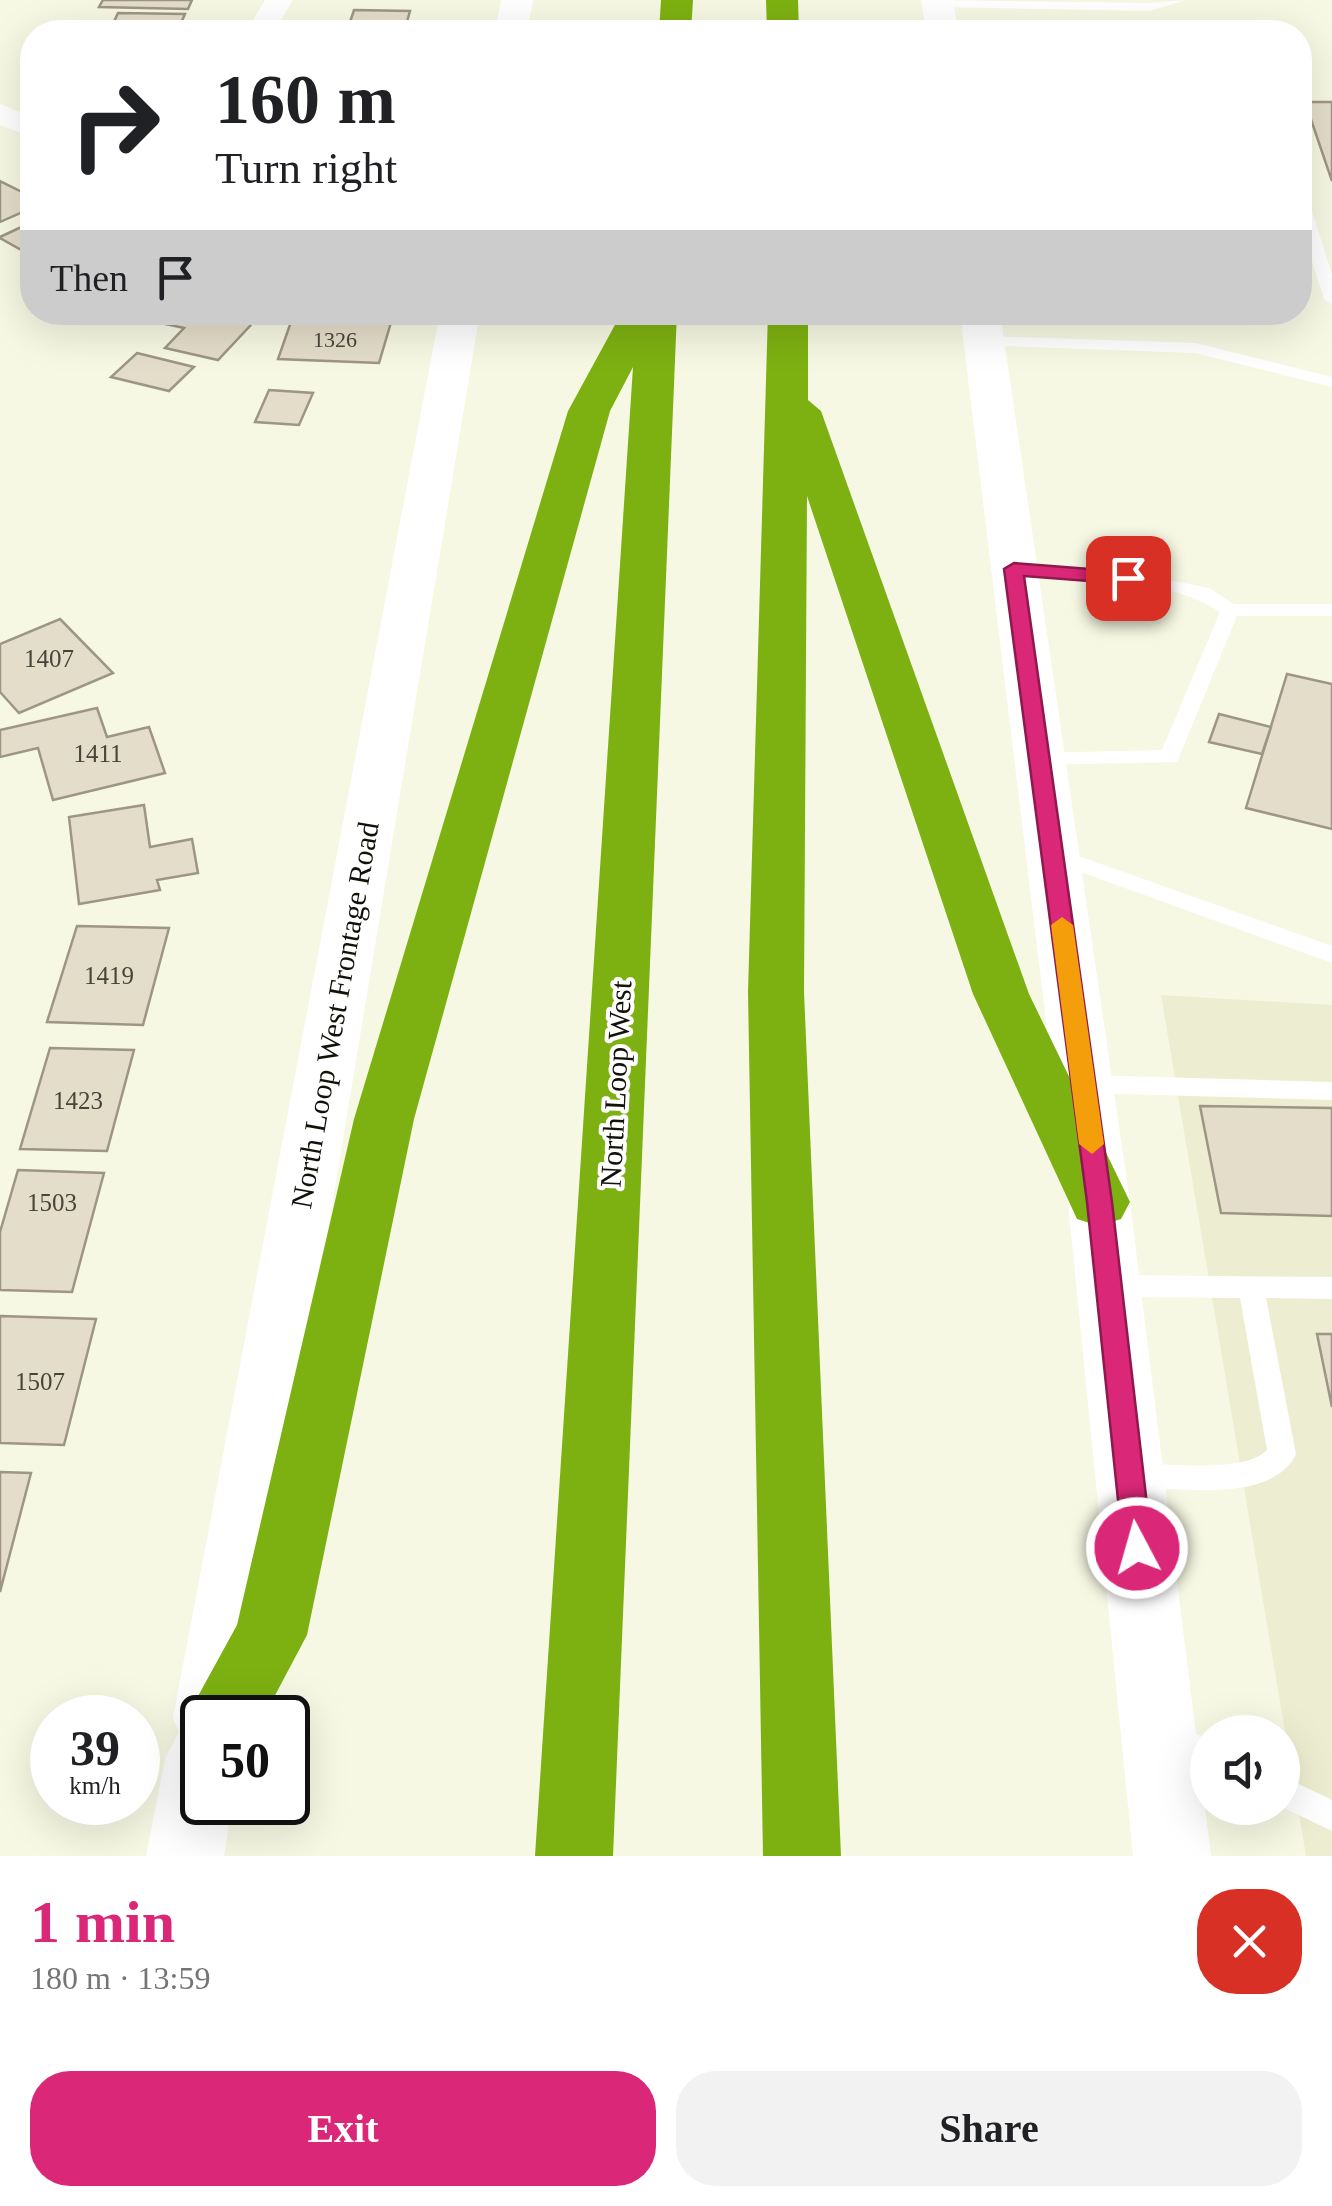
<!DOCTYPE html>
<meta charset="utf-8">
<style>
:root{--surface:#fff;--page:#f2f2f2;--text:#202124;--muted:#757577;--accent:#db2777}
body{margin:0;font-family:Georgia,serif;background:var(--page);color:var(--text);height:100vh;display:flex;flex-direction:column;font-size:38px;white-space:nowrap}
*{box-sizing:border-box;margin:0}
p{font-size:32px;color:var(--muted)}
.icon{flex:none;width:55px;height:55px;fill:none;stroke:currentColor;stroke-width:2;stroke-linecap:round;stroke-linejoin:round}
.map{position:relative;height:1856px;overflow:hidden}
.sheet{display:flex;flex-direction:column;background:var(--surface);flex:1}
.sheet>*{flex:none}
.banner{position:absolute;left:20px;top:20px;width:1292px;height:305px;border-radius:40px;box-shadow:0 10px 40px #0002;background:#fff;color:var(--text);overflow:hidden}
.fabs{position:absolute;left:1190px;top:1715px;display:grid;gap:20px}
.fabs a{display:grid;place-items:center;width:110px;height:110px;border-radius:50%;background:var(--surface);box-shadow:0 10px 40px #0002;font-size:50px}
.speed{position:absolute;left:30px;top:1695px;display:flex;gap:20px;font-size:50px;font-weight:700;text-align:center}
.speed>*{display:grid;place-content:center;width:130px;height:130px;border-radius:50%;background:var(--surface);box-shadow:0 10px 40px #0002;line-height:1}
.speed small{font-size:25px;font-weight:400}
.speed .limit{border:5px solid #111;border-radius:15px;background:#fff;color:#111}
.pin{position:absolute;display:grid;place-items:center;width:85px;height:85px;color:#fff;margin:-42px;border-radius:20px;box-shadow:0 5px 15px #0006}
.me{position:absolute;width:110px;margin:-55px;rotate:354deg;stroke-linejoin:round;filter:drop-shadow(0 0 8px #0008)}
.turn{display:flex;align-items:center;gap:35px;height:210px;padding:0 30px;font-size:45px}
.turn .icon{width:130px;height:130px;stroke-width:2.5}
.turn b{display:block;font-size:70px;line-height:85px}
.then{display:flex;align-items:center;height:95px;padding:0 30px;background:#0003;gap:20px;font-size:38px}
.round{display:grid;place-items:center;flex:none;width:105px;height:105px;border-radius:40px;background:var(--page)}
.head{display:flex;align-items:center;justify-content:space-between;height:170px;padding:0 30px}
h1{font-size:60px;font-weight:700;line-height:75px;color:var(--accent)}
.primary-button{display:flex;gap:20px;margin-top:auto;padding:20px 30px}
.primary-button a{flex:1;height:115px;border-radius:40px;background:var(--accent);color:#fff;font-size:40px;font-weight:700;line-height:115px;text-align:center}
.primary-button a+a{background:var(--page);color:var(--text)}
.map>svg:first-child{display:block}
.built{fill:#edeed1}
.building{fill:#e4ddc9;stroke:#9d9684;stroke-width:2.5}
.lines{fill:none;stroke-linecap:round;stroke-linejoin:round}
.lane{fill:#fff;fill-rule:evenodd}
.street{fill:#fff;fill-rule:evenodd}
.secondary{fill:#fff;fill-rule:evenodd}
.highway{fill:#7db111;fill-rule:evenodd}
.route{fill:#db2777;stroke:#8e194d;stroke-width:2.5}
.slow{fill:#f59e0b}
.labels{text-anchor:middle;stroke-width:8;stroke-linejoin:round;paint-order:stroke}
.far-number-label{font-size:22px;fill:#46453a}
.number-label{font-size:25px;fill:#46453a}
.street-label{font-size:30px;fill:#12120b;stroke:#fff}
</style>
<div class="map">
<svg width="1332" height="1856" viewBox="0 0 1332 1856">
<rect width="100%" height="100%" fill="#f7f8e3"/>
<!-- built -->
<polygon class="built" points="1161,995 1332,1005 1332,1856 1306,1856"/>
<!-- building -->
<g class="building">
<polygon points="103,0 192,0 188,9 99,7"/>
<polygon points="354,10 410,11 404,32 325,32 347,31"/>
<polygon points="118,13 185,14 177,32 109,32"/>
<polygon points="1305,102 1332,102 1332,181"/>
<polygon points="0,181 32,197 32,208 0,222"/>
<polygon points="32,222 32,256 0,238 0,237"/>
<polygon points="161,312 263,312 218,360 165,348 184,328 152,321"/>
<polygon points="293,316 392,319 379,363 278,359"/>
<polygon points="137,353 194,367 169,391 111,377"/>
<polygon points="269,390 313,393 299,425 255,422"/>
<polygon points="60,619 113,673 19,713 0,692 0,644"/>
<polygon points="1287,674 1332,684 1332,829 1246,808"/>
<polygon points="97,708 107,737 149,727 165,773 53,800 38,748 0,757 0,730"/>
<polygon points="1219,714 1271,727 1262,754 1209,742"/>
<polygon points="144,805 150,847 192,839 198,873 157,880 160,890 79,904 69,817"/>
<polygon points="77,926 169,928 143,1025 47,1022"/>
<polygon points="50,1048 134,1050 107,1151 20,1149"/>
<polygon points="1200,1106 1332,1108 1332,1216 1221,1213"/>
<polygon points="18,1170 104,1173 72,1292 0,1290 0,1232"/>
<polygon points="0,1316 96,1319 64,1445 0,1443"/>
<polygon points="1317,1334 1332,1334 1332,1407"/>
<polygon points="0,1472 31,1473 0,1592"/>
</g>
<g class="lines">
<!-- lane -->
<g class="lane">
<polygon points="934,0 1149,3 1186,0 1149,11 938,7 931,3"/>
<polygon points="1300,194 1308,199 1332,274 1332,304 1324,299 1300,223"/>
<polygon points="983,336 1195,343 1332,377 1332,387 1195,353 977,345 977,337"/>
<path d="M1014,563l114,9 81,16 25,16h98v12h-95l-60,146 -138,3 -10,-7 3,-5 130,-3 58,-138c-63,-41 -143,-23 -213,-39v-8z"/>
<polygon points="1053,847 1332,946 1332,963 1045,859 1042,854 1045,849"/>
<polygon points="1086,1075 1332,1082 1332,1100 1086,1093 1078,1090 1074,1084 1078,1078"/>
<path d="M1112,1275l220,2v22l-66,-1 30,156c-24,50 -117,34 -164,33l-10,-3 -4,-9 4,-9 10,-3c34,0 112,11 135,-13l-27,-152 -128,-1 -9,-3 -4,-8 4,-8z"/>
<polygon points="1170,1722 1208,1739 1208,1770 1159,1747 1155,1737 1159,1727"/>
<polygon points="1282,1776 1332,1800 1332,1831 1282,1807"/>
</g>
<!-- street -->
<g class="street">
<polygon points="265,0 293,0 274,32 246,32"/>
<polygon points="0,104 32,117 32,137 0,125"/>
</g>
<!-- secondary -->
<g class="secondary">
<polygon points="501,0 533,0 527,32 495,32"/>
<polygon points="921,0 953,0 958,32 926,32"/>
<polygon points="440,312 480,312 247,1718 202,1718 202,1802 232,1802 224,1856 146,1856 165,1759 179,1732 173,1718"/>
<polygon points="960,312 1000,312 1130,1202 1211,1856 1133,1856 1068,1202"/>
</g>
<!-- highway -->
<g class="highway">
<polygon points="661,0 693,0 691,32 659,32"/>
<polygon points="766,0 798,0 799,32 767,32"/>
<polygon points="622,312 677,312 613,1856 535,1856 633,367 610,411 414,1119 307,1635 263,1718 202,1718 202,1745 197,1743 186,1718 237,1625 354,1119 568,411"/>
<polygon points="768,312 808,312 808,400 821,411 1029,994 1130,1202 1121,1219 1099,1226 1077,1219 973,994 807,496 804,992 841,1856 763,1856 748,992"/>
</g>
</g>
<!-- route -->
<polygon class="route" points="1014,563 1128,572 1138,578 1128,584 1024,576 1112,1202 1152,1548 1147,1558 1137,1561 1127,1558 1123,1548 1087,1202 1004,569"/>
<!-- slow -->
<polygon class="slow" points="1062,917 1073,925 1104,1144 1092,1154 1079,1144 1051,925"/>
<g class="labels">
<!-- far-number labels -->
<g class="far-number-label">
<text x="335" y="347">1326</text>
</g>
<!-- number labels -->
<g class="number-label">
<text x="49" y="667">1407</text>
<text x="98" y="762">1411</text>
<text x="109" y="984">1419</text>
<text x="78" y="1109">1423</text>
<text x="52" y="1211">1503</text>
<text x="40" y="1390">1507</text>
</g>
<!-- street labels -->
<g class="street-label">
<text transform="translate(335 1015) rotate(-80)" y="10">North Loop West Frontage Road</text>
<text transform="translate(616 1084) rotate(-87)" y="10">North Loop West</text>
</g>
</g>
</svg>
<div class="fabs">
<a><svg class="icon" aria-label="sound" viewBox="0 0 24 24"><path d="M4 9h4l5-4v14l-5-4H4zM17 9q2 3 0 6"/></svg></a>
</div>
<div class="speed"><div>39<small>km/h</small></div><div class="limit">50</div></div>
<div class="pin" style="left:1128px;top:578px;background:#d93025"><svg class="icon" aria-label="arrive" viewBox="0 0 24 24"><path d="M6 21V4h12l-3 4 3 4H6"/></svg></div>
<svg class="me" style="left:1137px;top:1548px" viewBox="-20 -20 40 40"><circle r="17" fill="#db2777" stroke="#fff" stroke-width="3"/><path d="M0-11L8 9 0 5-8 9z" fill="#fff"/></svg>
<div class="banner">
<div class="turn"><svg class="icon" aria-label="right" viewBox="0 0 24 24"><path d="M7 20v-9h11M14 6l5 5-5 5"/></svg><div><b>160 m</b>Turn right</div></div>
<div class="then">Then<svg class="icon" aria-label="arrive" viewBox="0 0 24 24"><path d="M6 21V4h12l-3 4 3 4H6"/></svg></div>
</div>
</div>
<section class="sheet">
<div class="head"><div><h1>1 min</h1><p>180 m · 13:59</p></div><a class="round" style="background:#d93025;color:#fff"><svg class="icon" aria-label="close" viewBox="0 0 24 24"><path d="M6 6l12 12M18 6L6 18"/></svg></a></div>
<div class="primary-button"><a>Exit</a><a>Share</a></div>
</section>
